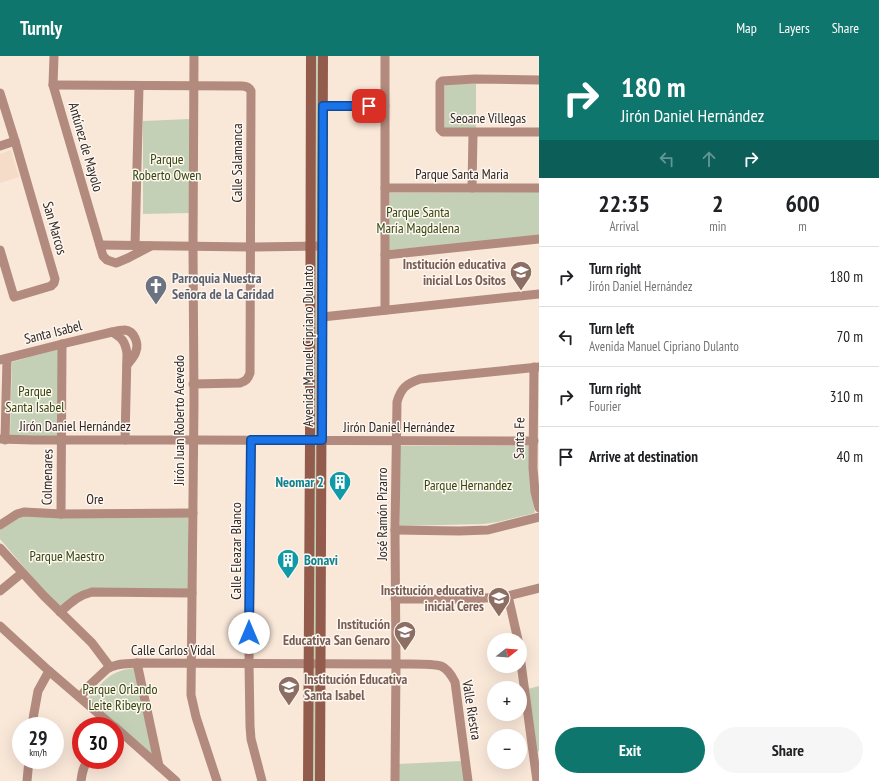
<!DOCTYPE html>
<meta charset="utf-8">
<style>
:root{--surface:#fff;--page:#f6f6f6;--text:#202124;--muted:#757577;--line:#e0e0e0;--accent:#0f766e}
body{margin:0;font-family:"PT Sans Narrow",sans-serif;background:var(--page);color:var(--text);height:100vh;display:flex;flex-direction:column;font-size:15px;white-space:nowrap}
*{box-sizing:border-box;margin:0}
p{font-size:13px;color:var(--muted)}
.icon{flex:none;width:22px;height:22px;fill:none;stroke:currentColor;stroke-width:2;stroke-linecap:round;stroke-linejoin:round}
.map{position:relative;flex:1;overflow:hidden}
.sheet{display:flex;flex-direction:column;background:var(--surface);width:340px}
.sheet>*{flex:none}
.banner{background:#0f766e;color:#fff;overflow:hidden}
.needle{width:26px;rotate:73deg}
.tools{position:absolute;left:487px;top:577px;display:grid;gap:8px}
.tools a{display:grid;place-items:center;width:40px;height:40px;border-radius:50%;background:var(--surface);box-shadow:0 4px 16px #0002;font-size:20px}
.speed{position:absolute;left:12px;top:661px;display:flex;gap:8px;font-size:20px;font-weight:700;text-align:center}
.speed>*{display:grid;place-content:center;width:52px;height:52px;border-radius:50%;background:var(--surface);box-shadow:0 4px 16px #0002;line-height:1}
.speed small{font-size:10px;font-weight:400}
.speed .limit{border:6px solid #d22;background:#fff;color:#111}
.pin{position:absolute;display:grid;place-items:center;width:34px;height:34px;color:#fff;margin:-17px;border-radius:8px;box-shadow:0 2px 6px #0006}
.me{position:absolute;width:44px;margin:-22px;rotate:0deg;stroke-linejoin:round;filter:drop-shadow(0 0 3px #0008)}
.turn{display:flex;align-items:center;gap:14px;height:84px;padding:0 16px;font-size:18px}
.turn .icon{width:52px;height:52px;stroke-width:2.5}
.turn b{display:block;font-size:28px;line-height:34px}
.lanes{display:flex;align-items:center;height:38px;padding:0 16px;background:#0003;justify-content:center;gap:20px;direction:ltr}
.lanes .off{opacity:.35}
.eta{display:flex;justify-content:space-evenly;align-items:center;height:68px;text-align:center}
.eta b{font-size:24px;font-weight:700;line-height:28px}
.cta{display:flex;gap:8px;margin-top:auto;padding:8px 16px}
.cta a{flex:1;height:46px;border-radius:24px;background:var(--accent);color:#fff;font-size:16px;font-weight:700;line-height:46px;text-align:center}
.cta a+a{background:var(--page);color:var(--text)}
ul{padding:0;list-style:none}
li{display:flex;align-items:center;gap:12px;height:60px;padding:0 16px;border-top:1px solid var(--line)}
li div{flex:1}
li b{display:block;font-size:15px}
li em{font-style:normal}
header{display:flex;align-items:center;gap:24px;box-sizing:border-box;height:56px;padding:0 20px;background:var(--accent);color:#fff}
header strong{font-size:19px}
nav{display:flex;gap:22px;margin-inline-start:auto;font-size:14px}
main{display:flex;flex:1;min-height:0}
.map>svg:first-child{display:block}
.built{fill:#f4dcc8}
.green{fill:#c4d0b6}
.lines{fill:none;stroke-linecap:round;stroke-linejoin:round}
.street{stroke:#b28a7e;stroke-width:9}
.secondary{stroke:#935b4b;stroke-width:10}
.route-casing{stroke:#114b97;stroke-width:10}
.route{stroke:#1a73e8;stroke-width:7}
.labels{text-anchor:middle;stroke-width:3;stroke-linejoin:round;paint-order:stroke}
.street-label{font-size:14px;fill:#2e2721;stroke:#fef6f0}
.park-label{font-size:14px;fill:#32460b;stroke:#fef6f0}
.education-label{font-size:14px;font-weight:bold;fill:#785e54;stroke:#fef6f0;text-anchor:end}
.worship-label{font-size:14px;font-weight:bold;fill:#5b616d;stroke:#fef6f0;text-anchor:start}
.culture-label{font-size:14px;font-weight:bold;fill:#0d838f;stroke:#fef6f0;text-anchor:end}
</style>
<header>
<strong>Turnly</strong>
<nav><a>Map</a><a>Layers</a><a>Share</a></nav>
</header>
<main>
<div class="map">
<svg width="539" height="725" viewBox="0 0 539 725">
<rect width="100%" height="100%" fill="#f9e7d8"/>
<!-- built -->
<polygon class="built" points="11,94 19,121 0,127 0,98"/>
<!-- green -->
<g class="green">
<polygon points="314,0 320,0 319,186 314,187"/>
<rect x="445" y="28" width="31" height="44"/>
<polygon points="190,63 190,157 143,158 143,65"/>
<polygon points="539,136 539,180 389,194 390,137"/>
<polygon points="317,194 319,380 314,382 313,195"/>
<polygon points="58,293 58,380 10,380 12,306"/>
<polygon points="317,388 318,602 313,604 314,389"/>
<polygon points="400,390 529,390 532,438 535,457 498,466 484,468 400,470"/>
<polygon points="25,459 188,461 188,533 97,533 63,549 59,549 40,530 0,483 0,473 11,465"/>
<polygon points="316,611 317,725 311,725 311,612"/>
<path d="M136,612l20,90 -68,-60c16,-17 22,-28 48,-30z"/>
<polygon points="539,630 539,695 537,696 528,633"/>
<polygon points="462,705 465,725 398,725 398,708"/>
</g>
<g class="lines">
<!-- street -->
<g class="street">
<polyline points="54,0 53,29 103,200 107,204 116,207 128,202 151,190"/>
<polyline points="194,0 193,190 194,345 191,639 196,661 217,725"/>
<polyline points="539,24 475,23 442,25 440,27 440,73 443,76 539,76"/>
<path d="M53,29l189,1c4,0 7,1 9,5l-1,282c-2,6 -4,8 -10,10l-47,1"/>
<polyline points="0,37 15,85 55,223 54,227 51,230 14,241 0,194"/>
<polyline points="323,50 385,50"/>
<polyline points="0,90 15,85"/>
<polyline points="385,132 539,132"/>
<polyline points="472,132 473,77"/>
<polyline points="100,189 250,191 322,190"/>
<polyline points="135,190 139,30"/>
<polyline points="385,199 539,183"/>
<polyline points="385,254 385,0"/>
<polyline points="322,261 539,238"/>
<path d="M112,276c4,-1 9,-2 13,-2 9,1 14,13 11,21 -1,5 -6,10 -9,14"/>
<path d="M0,304l62,-16 50,-12c10,6 13,9 15,21l-2,87"/>
<polyline points="534,311 533,412 535,436 539,452"/>
<polyline points="0,383 33,384 193,384 534,385"/>
<polyline points="5,384 7,303"/>
<polyline points="251,384 249,607 250,670 251,683 262,725"/>
<polyline points="61,458 62,288"/>
<polyline points="0,469 17,458 24,456 61,458 193,457"/>
<polyline points="395,474 459,475 488,474 539,461"/>
<polyline points="0,492 44,540 92,587 110,611"/>
<polyline points="0,535 22,517"/>
<polyline points="508,540 518,584"/>
<polyline points="395,543 474,543 508,540 539,532"/>
<path d="M60,556c12,-10 17,-16 32,-20l100,1"/>
<polyline points="0,570 49,615 113,670"/>
<polyline points="520,600 537,725"/>
<polyline points="137,607 159,710"/>
<path d="M80,641l11,-13 16,-15c9,-6 20,-5 30,-6l259,1c11,0 35,-1 45,2 7,3 11,10 14,16l13,99"/>
<polyline points="32,670 34,657 38,635 49,615"/>
<polyline points="115,671 176,725"/>
<polyline points="27,725 29,704"/>
<path d="M81,725c1,-8 2,-14 7,-21"/>
<path d="M395,725l1,-117 -1,-134 2,-128c4,-14 9,-18 23,-23l119,-12"/>
</g>
<!-- secondary -->
<g class="secondary">
<polyline points="308,725 310,384 311,0"/>
<polyline points="320,725 323,0"/>
</g>
</g>
<g class="lines">
<!-- route casing -->
<g class="route-casing">
<polyline id="route" points="249,577 251,384 322,384 323,50 369,50"/>
</g>
<!-- route -->
<use href="#route" class="route"/>
</g>
<!-- icons -->
<defs>
<g id="school-pin" transform="scale(1.15)"><path d="M0 17L-7.5 6A9.5 9.5 0 1 1 7.5 6Z" fill="#8d6e63" stroke="#fef6f0"/><path d="M0-5L7-2L0 1L-7-2ZM-4 1L0 2.5L4 1V4Q0 6-4 4Z" fill="#fff"/></g>
<g id="church-pin" transform="scale(1.15)"><path d="M0 17L-7.5 6A9.5 9.5 0 1 1 7.5 6Z" fill="#6b7280" stroke="#fef6f0"/><path d="M-1.2-6h2.4v3.5h3.3v2.4h-3.3V6h-2.4V-.1h-3.3v-2.4h3.3Z" fill="#fff"/></g>
<g id="building-pin" transform="scale(1.15)"><path d="M0 17L-7.5 6A9.5 9.5 0 1 1 7.5 6Z" fill="#0f9aa8" stroke="#fef6f0"/><path d="M-4-6H4V6H1V3H-1V6H-4ZM-2.5-4.3h1.7v1.8h-1.7ZM.8-4.3h1.7v1.8H.8ZM-2.5-1h1.7V.8h-1.7ZM.8-1h1.7V.8H.8Z" fill="#fff"/></g>
</defs>
<g fill-rule="evenodd">
<use href="#school-pin" x="521" y="216"/>
<use href="#church-pin" x="156" y="230"/>
<use href="#building-pin" x="340" y="426"/>
<use href="#building-pin" x="288" y="504"/>
<use href="#school-pin" x="499" y="542"/>
<use href="#school-pin" x="405" y="576"/>
<use href="#school-pin" x="289" y="631"/>
</g>
<g class="labels">
<!-- street labels -->
<g class="street-label">
<text x="488" y="67">Seoane Villegas</text>
<text transform="translate(86 91) rotate(74)" y="5">Antúnez de Mayolo</text>
<text transform="translate(237 107) rotate(-90)" y="5">Calle Salamanca</text>
<text x="462" y="123">Parque Santa Maria</text>
<text transform="translate(55 172) rotate(74)" y="5">San Marcos</text>
<text transform="translate(53 276) rotate(-14)" y="5">Santa Isabel</text>
<text transform="translate(308 290) rotate(-90)" y="5">Avenida Manuel Cipriano Dulanto</text>
<text transform="translate(179 364) rotate(-90)" y="5">Jirón Juan Roberto Acevedo</text>
<text x="75" y="375">Jirón Daniel Hernández</text>
<text x="399" y="376">Jirón Daniel Hernández</text>
<text transform="translate(519 382) rotate(-89)" y="5">Santa Fe</text>
<text transform="translate(47 421) rotate(-89)" y="5">Colmenares</text>
<text x="95" y="448">Ore</text>
<text transform="translate(382 458) rotate(-90)" y="5">José Ramón Pizarro</text>
<text transform="translate(236 495) rotate(-90)" y="5">Calle Eleazar Blanco</text>
<text x="173" y="599">Calle Carlos Vidal</text>
<text transform="translate(472 654) rotate(81)" y="5">Valle Riestra</text>
</g>
<!-- park labels -->
<g class="park-label">
<text x="167" y="108">Parque<tspan x="167" dy="16">Roberto Owen</tspan></text>
<text x="418" y="161">Parque Santa<tspan x="418" dy="16">María Magdalena</tspan></text>
<text x="35" y="340">Parque<tspan x="35" dy="16">Santa Isabel</tspan></text>
<text x="468" y="434">Parque Hernandez</text>
<text x="67" y="505">Parque Maestro</text>
<text x="120" y="638">Parque Orlando<tspan x="120" dy="16">Leite Ribeyro</tspan></text>
</g>
<!-- education labels -->
<g class="education-label">
<text x="506" y="213">Institución educativa<tspan x="506" dy="16">inicial Los Ositos</tspan></text>
<text x="484" y="539">Institución educativa<tspan x="484" dy="16">inicial Ceres</tspan></text>
<text x="390" y="573">Institución<tspan x="390" dy="16">Educativa San Genaro</tspan></text>
<text x="304" y="628" text-anchor="start">Institución Educativa<tspan x="304" dy="16">Santa Isabel</tspan></text>
</g>
<!-- worship labels -->
<g class="worship-label">
<text x="172" y="227">Parroquia Nuestra<tspan x="172" dy="16">Señora de la Caridad</tspan></text>
</g>
<!-- culture labels -->
<g class="culture-label">
<text x="324" y="431">Neomar 2</text>
<text x="304" y="509" text-anchor="start">Bonavi</text>
</g>
</g>
</svg>
<div class="tools">
<a><svg class="needle" viewBox="-14 -14 28 28"><path d="M0-13l5 13h-10z" fill="#e53935"/><path d="M0 13l5-13h-10z" fill="#757577"/></svg></a>
<a>+</a>
<a>−</a>
</div>
<div class="speed"><div>29<small>km/h</small></div><div class="limit">30</div></div>
<div class="pin" style="left:369px;top:50px;background:#d93025"><svg class="icon" aria-label="arrive" viewBox="0 0 24 24"><path d="M6 21V4h12l-3 4 3 4H6"/></svg></div>
<svg class="me" style="left:249px;top:577px" viewBox="-20 -20 40 40"><circle r="19" fill="#fff"/><path d="M0-13L10 11 0 6-10 11z" fill="#1a73e8"/></svg>
</div>
<section class="sheet">
<div class="banner">
<div class="turn"><svg class="icon" aria-label="right" viewBox="0 0 24 24"><path d="M7 20v-9h11M14 6l5 5-5 5"/></svg><div><b>180 m</b>Jirón Daniel Hernández</div></div>
<div class="lanes"><svg class="icon off" aria-label="left" viewBox="0 0 24 24"><path d="M17 20v-9H6M10 6l-5 5 5 5"/></svg><svg class="icon off" aria-label="ahead" viewBox="0 0 24 24"><path d="M12 20V5M6 11l6-6 6 6"/></svg><svg class="icon" aria-label="right" viewBox="0 0 24 24"><path d="M7 20v-9h11M14 6l5 5-5 5"/></svg></div>
</div>
<div class="eta">
<div><b>22:35</b><p>Arrival</p></div>
<div><b>2</b><p>min</p></div>
<div><b>600</b><p>m</p></div>
</div>
<ul>
<li><svg class="icon" aria-label="right" viewBox="0 0 24 24"><path d="M7 20v-9h11M14 6l5 5-5 5"/></svg><div><b>Turn right</b><p>Jirón Daniel Hernández</p></div><em>180 m</em></li>
<li><svg class="icon" aria-label="left" viewBox="0 0 24 24"><path d="M17 20v-9H6M10 6l-5 5 5 5"/></svg><div><b>Turn left</b><p>Avenida Manuel Cipriano Dulanto</p></div><em>70 m</em></li>
<li><svg class="icon" aria-label="right" viewBox="0 0 24 24"><path d="M7 20v-9h11M14 6l5 5-5 5"/></svg><div><b>Turn right</b><p>Fourier</p></div><em>310 m</em></li>
<li><svg class="icon" aria-label="arrive" viewBox="0 0 24 24"><path d="M6 21V4h12l-3 4 3 4H6"/></svg><div><b>Arrive at destination</b></div><em>40 m</em></li>
</ul>
<div class="cta"><a>Exit</a><a>Share</a></div>
</section>
</main>
